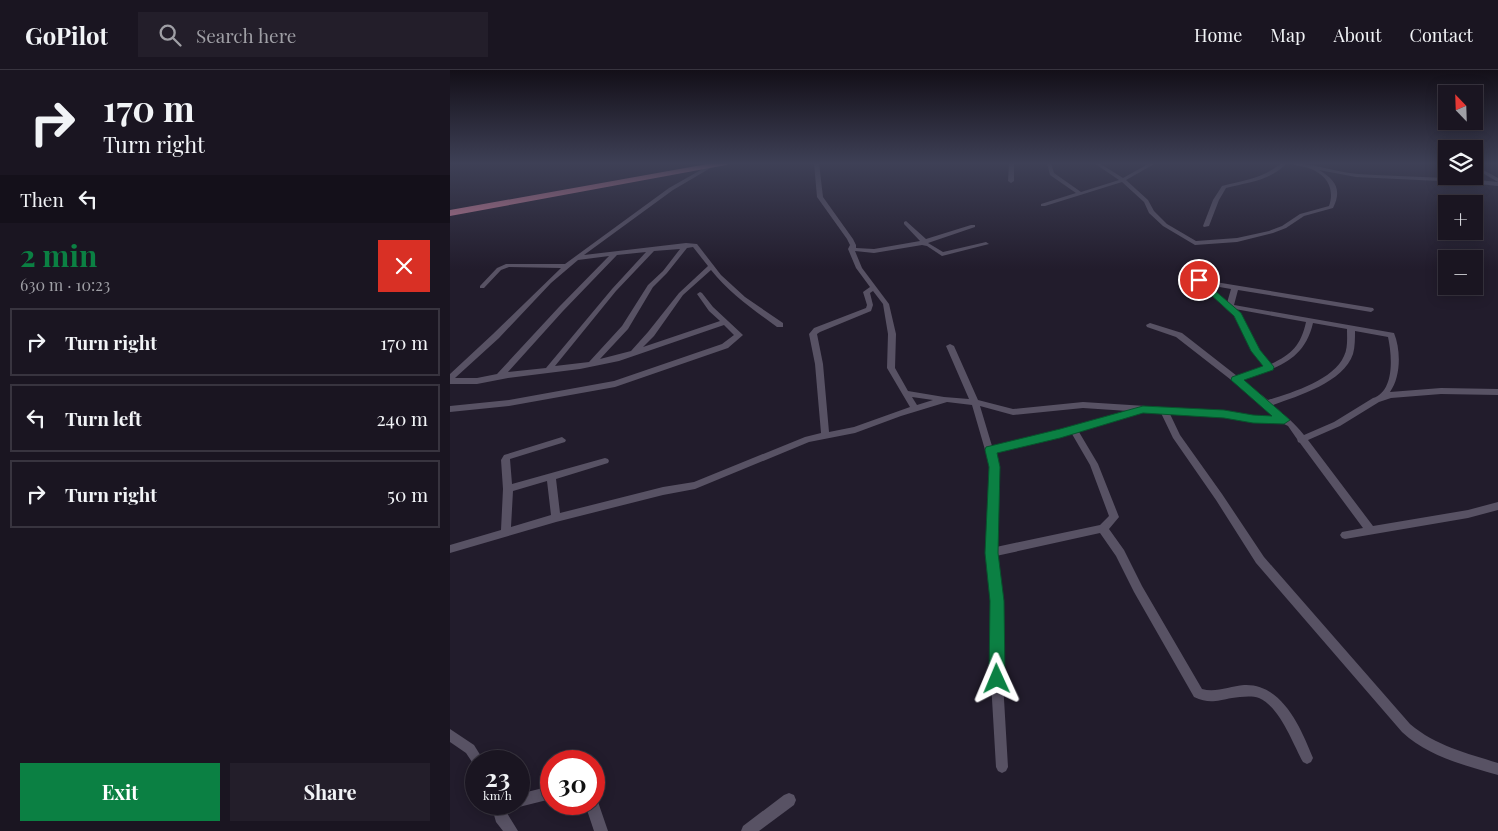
<!DOCTYPE html>
<meta charset="utf-8">
<style>
:root{--surface:#1a1521;--page:#231e2a;--text:#f1f3f6;--muted:#9f9fa5;--line:#38343f;--accent:#0b8043}
body{margin:0;font-family:"Playfair Display",serif;background:var(--page);color:var(--text);height:100vh;display:flex;flex-direction:column;font-size:19px;white-space:nowrap}
*{box-sizing:border-box;margin:0}
p{font-size:16px;color:var(--muted)}
.icon{flex:none;width:28px;height:28px;fill:none;stroke:currentColor;stroke-width:2;stroke-linecap:round;stroke-linejoin:round}
.map{position:relative;flex:1;overflow:hidden}
.sheet{display:flex;flex-direction:column;background:var(--surface);width:450px}
.sheet>*{flex:none}
.top-card{background:#1a1521;color:var(--text);overflow:hidden}
.needle{width:32px;rotate:337deg}
.buttons{position:absolute;left:988px;top:15px;display:grid;gap:10px}
.buttons a{display:grid;place-items:center;width:45px;height:45px;border-radius:0px;background:var(--surface);box-shadow:0 2px 12px #0003,0 0 0 1px var(--line);font-size:25px}
.speed{position:absolute;left:15px;top:680px;display:flex;gap:10px;font-size:25px;font-weight:700;text-align:center}
.speed>*{display:grid;place-content:center;width:65px;height:65px;border-radius:50%;background:var(--surface);box-shadow:0 2px 12px #0003,0 0 0 1px var(--line);line-height:1}
.speed small{font-size:12px;font-weight:400}
.speed .limit{border:8px solid #d22;background:#fff;color:#111}
.pin{position:absolute;display:grid;place-items:center;width:42px;height:42px;color:#fff;margin:-21px;border:2px solid #fff;border-radius:50%;box-shadow:0 1px 5px #0007}
.me{position:absolute;width:55px;margin:-28px;rotate:359deg;stroke-linejoin:round;filter:drop-shadow(0 0 4px #0008)}
.turn{display:flex;align-items:center;gap:18px;height:105px;padding:0 20px;font-size:22px}
.turn .icon{width:65px;height:65px;stroke-width:2.5}
.turn b{display:block;font-size:35px;line-height:42px}
.then{display:flex;align-items:center;height:48px;padding:0 20px;background:#0003;gap:10px;font-size:19px}
.round{display:grid;place-items:center;flex:none;width:52px;height:52px;border-radius:0px;background:var(--page)}
.headline{display:flex;align-items:center;justify-content:space-between;height:85px;padding:0 20px}
h1{font-size:30px;font-weight:700;line-height:38px;color:var(--accent)}
.cta{display:flex;gap:10px;margin-top:auto;padding:10px 20px}
.cta a{flex:1;height:58px;border-radius:0px;background:var(--accent);color:#fff;font-size:20px;font-weight:700;line-height:58px;text-align:center}
.cta a+a{background:var(--page);color:var(--text)}
ul{padding:0;list-style:none}
li{display:flex;align-items:center;gap:15px;height:68px;margin:0 10px 8px;padding:0 10px;border:2px solid var(--line);border-radius:0px}
li div{flex:1}
li b{display:block;font-size:19px}
li em{font-style:normal}
header{display:flex;align-items:center;gap:30px;box-sizing:border-box;height:70px;padding:0 25px;background:var(--surface);border-bottom:1px solid var(--line)}
header strong{font-size:24px}
nav{display:flex;gap:28px;margin-inline-start:auto;font-size:18px}
.search{width:350px;height:45px;background:var(--page);display:flex;align-items:center;gap:12px;box-sizing:border-box;padding:0 18px;border-radius:0px;color:var(--muted);font-size:19px}
main{display:flex;flex:1;min-height:0}
.map>svg:first-child{display:block}
.lines{fill:none;stroke-linecap:round;stroke-linejoin:round}
.minor{fill:#585264;fill-rule:evenodd}
.trunk{fill:#d6849d;fill-rule:evenodd}
.route{fill:#0b8043;stroke:#07532c}
</style>
<header>
<strong>GoPilot</strong>
<div class="search"><svg class="icon" aria-label="search" viewBox="0 0 24 24"><circle cx="10" cy="10" r="6"/><path d="M15 15l6 6"/></svg>Search here</div>
<nav><a>Home</a><a>Map</a><a>About</a><a>Contact</a></nav>
</header>
<main>
<section class="sheet">
<div class="top-card">
<div class="turn"><svg class="icon" aria-label="right" viewBox="0 0 24 24"><path d="M7 20v-9h11M14 6l5 5-5 5"/></svg><div><b>170 m</b>Turn right</div></div>
<div class="then">Then<svg class="icon" aria-label="left" viewBox="0 0 24 24"><path d="M17 20v-9H6M10 6l-5 5 5 5"/></svg></div>
</div>
<div class="headline"><div><h1>2 min</h1><p>630 m · 10:23</p></div><a class="round" style="background:#d93025;color:#fff"><svg class="icon" aria-label="close" viewBox="0 0 24 24"><path d="M6 6l12 12M18 6L6 18"/></svg></a></div>
<ul>
<li><svg class="icon" aria-label="right" viewBox="0 0 24 24"><path d="M7 20v-9h11M14 6l5 5-5 5"/></svg><div><b>Turn right</b></div><em>170 m</em></li>
<li><svg class="icon" aria-label="left" viewBox="0 0 24 24"><path d="M17 20v-9H6M10 6l-5 5 5 5"/></svg><div><b>Turn left</b></div><em>240 m</em></li>
<li><svg class="icon" aria-label="right" viewBox="0 0 24 24"><path d="M7 20v-9h11M14 6l5 5-5 5"/></svg><div><b>Turn right</b></div><em>50 m</em></li>
</ul>
<div class="cta"><a>Exit</a><a>Share</a></div>
</section>
<div class="map">
<svg width="1048" height="761" viewBox="0 0 1048 761">
<rect width="100%" height="100%" fill="#221c2c"/>
<g class="lines">
<!-- minor -->
<g class="minor">
<path d="M263,93h6l-46,27 -89,65 102,-12 11,1 24,31 24,22 38,26v4h-6c-23,-17 -48,-34 -66,-57l-28,25 -29,41 -11,11 77,-26 -11,-10 -12,-17 3,-2 2,1 11,14 30,28 -15,13 -113,39 -106,19 -59,6v-6l59,-6 105,-19 108,-37 12,-9 -10,-10 -105,36 -39,8 -72,9 -31,6h-27v-10l43,-40 68,-66 -52,-1 -8,3 -17,18h-4v-2l17,-18 9,-4h59l104,-76zM243,177l15,19 -29,27 -31,39 -17,19 -31,8 28,-30 25,-42 14,-14 20,-25zM230,179l-17,22 -15,14 -26,41 -33,36 -34,4 61,-75 38,-40zM196,182l-34,37 -66,79 -38,4 55,-61 54,-56zM159,186l-50,51 -62,67 -20,4h-22l44,-40 52,-55 27,-23z"/>
<path d="M364,93h5l4,34 30,42 3,6v3l18,1 46,-8 -16,-17v-2l2,-1 20,18 45,-14h4v2l-47,16 15,9 43,-10 3,2 -47,12 -15,-10 -5,-1 -48,8 -19,-2 7,17 27,36 7,30 -1,34 13,23 36,6 25,2 -23,-53 4,-2 4,2 24,54 35,9 70,-7 141,9 29,5h22l-13,-12 -86,-67 -29,-10 -1,-2 4,-2 32,10 55,43 27,-10 -12,-15 -18,-35 -36,-33 -6,-11 3,-2 2,1 6,9 170,28 1,2 -3,2 -133,-22 -4,15 160,28c7,17 7,44 -4,59l51,-4 57,1v6l-57,-1 -50,4 -12,4 -39,24 -32,14 65,86 95,-16 30,-8v8l-30,8 -123,21 -3,-1 -2,-3 2,-3 21,-4 -63,-85 -2,-1 -1,-3 -9,-13 -8,-4h-27l-29,-5 -54,-3 10,21 42,59 42,63 146,167c26,22 56,29 88,39v12c-34,-10 -69,-18 -96,-43l-146,-169 -40,-63 -43,-62 -12,-25 -20,-1 -1,1 -61,19 19,32 21,53 -10,12 15,21 18,36 60,103c14,4 28,-3 42,-4 38,-2 57,43 69,73l-2,4 -4,2 -4,-2c-10,-18 -23,-55 -44,-64 -8,-3 -19,-1 -27,0 -16,3 -23,6 -38,-1l-60,-105 -18,-36 -16,-23 -104,23 6,45v64l6,102 -2,4 -4,2 -4,-2 -2,-4 -6,-102 2,-64 -6,-48 4,-86 -18,-62 -25,-3 -46,14 -46,17 -46,9 -114,47 -32,6 -107,27 -106,31v-8l51,-15 2,-41 -2,-29 3,-5 58,-18 4,3 -1,2 -55,17 2,25 93,-26 3,1 1,2 -1,2 -52,16 4,34 103,-26 31,-5 111,-45 16,-4 -6,-69 -6,-30 5,-6 52,-20 1,-3 -4,-13 7,-5 -14,-19 -8,-19 2,-4 -3,-6 -30,-42zM758,215l23,4 -4,14zM423,221l10,13 5,30 -1,34 23,39 -56,20 -25,5 -6,-68 -6,-30 3,-2 51,-21 2,-6 -3,-12zM785,239l71,13c-5,23 -14,32 -35,42l-12,-14 -18,-35zM863,253l34,6c0,9 1,19 -3,27 -10,24 -53,37 -76,44l-26,-20c33,-12 62,-18 71,-57zM905,261l33,6c4,18 7,54 -15,61l-39,24 -30,13c-10,-13 -19,-19 -31,-30 25,-9 71,-23 80,-51 2,-7 2,-16 2,-23zM462,327l21,3 -16,5zM530,336l33,9 70,-7 45,3 -67,20 -69,15zM622,364l18,31 19,51 -9,9 -104,22 2,-80 -4,-15zM97,411l4,34 -40,12 2,-36z"/>
<polygon points="559,93 564,93 564,111 561,113 558,111"/>
<path d="M597,93h4l3,10 27,19 38,-12 -25,-17h5l24,15 27,-15h6l-30,17 22,20 6,11 13,13 29,17 41,-3 32,-7 13,-5 18,-12 29,-8c7,-20 -5,-34 -24,-39 -6,-1 -11,-2 -15,-4 23,0 45,9 68,11 47,3 93,3 140,8v4l-38,-4 -104,-5 -37,-7c17,10 23,20 14,38l-29,8 -18,12 -13,5 -36,9 -42,3 -32,-19 -14,-13 -5,-11 -22,-20 -77,24h-4v-2l35,-11 -26,-18z"/>
<path d="M831,93h6c-17,18 -39,19 -61,25l-7,12 -10,26 -5,1 -1,-1 10,-26 9,-14c22,-6 42,-8 59,-23z"/>
<polygon points="1024,95 1048,108 1048,112 1024,98"/>
<polygon points="0,659 24,675 34,691 26,691 26,697 24,695 16,683 0,672"/>
<polygon points="101,716 101,729 69,737 64,735 69,734 69,724"/>
<polygon points="339,723 344,725 346,730 344,735 309,761 291,761 293,756 334,725"/>
<polygon points="144,728 147,729 158,761 144,761 135,734 144,734"/>
<polygon points="41,734 53,734 57,743 68,761 53,761 46,752"/>
</g>
<!-- trunk -->
<polygon class="trunk" points="263,93 280,93 276,95 0,146 0,140"/>
</g>
<!-- sky -->
<linearGradient id="sky" x2="0" y2="1"><stop stop-color="#130f18"/><stop offset="0.47" stop-color="#3e4056"/><stop offset="1" stop-color="#3e4056" stop-opacity="0"/></linearGradient>
<rect width="1048" height="199" fill="url(#sky)"/>
<!-- route -->
<polygon class="route" points="749,207 791,243 810,280 824,297 823,300 794,310 840,350 834,354 803,353 774,348 693,343 610,368 547,383 550,397 548,483 554,531 555,609 552,615 547,617 542,615 539,609 540,531 535,483 539,397 535,380 536,377 610,359 693,336 774,340 803,345 822,346 781,310 782,307 813,296 801,281 784,246 746,211 744,210"/>
</svg>
<div class="buttons">
<a><svg class="needle" viewBox="-14 -14 28 28"><path d="M0-13l5 13h-10z" fill="#e53935"/><path d="M0 13l5-13h-10z" fill="#9f9fa5"/></svg></a>
<a><svg class="icon" aria-label="layers" viewBox="0 0 24 24"><path d="M12 4l9 5-9 5-9-5zM3 14l9 5 9-5"/></svg></a>
<a>+</a>
<a>−</a>
</div>
<div class="speed"><div>23<small>km/h</small></div><div class="limit">30</div></div>
<div class="pin" style="left:749px;top:210px;background:#d93025"><svg class="icon" aria-label="arrive" viewBox="0 0 24 24"><path d="M6 21V4h12l-3 4 3 4H6"/></svg></div>
<svg class="me" style="left:547px;top:609px" viewBox="-20 -20 40 40"><path d="M0-17L14 15 0 8-14 15z" fill="#0b8043" stroke="#fff" stroke-width="4"/></svg>
</div>
</main>
